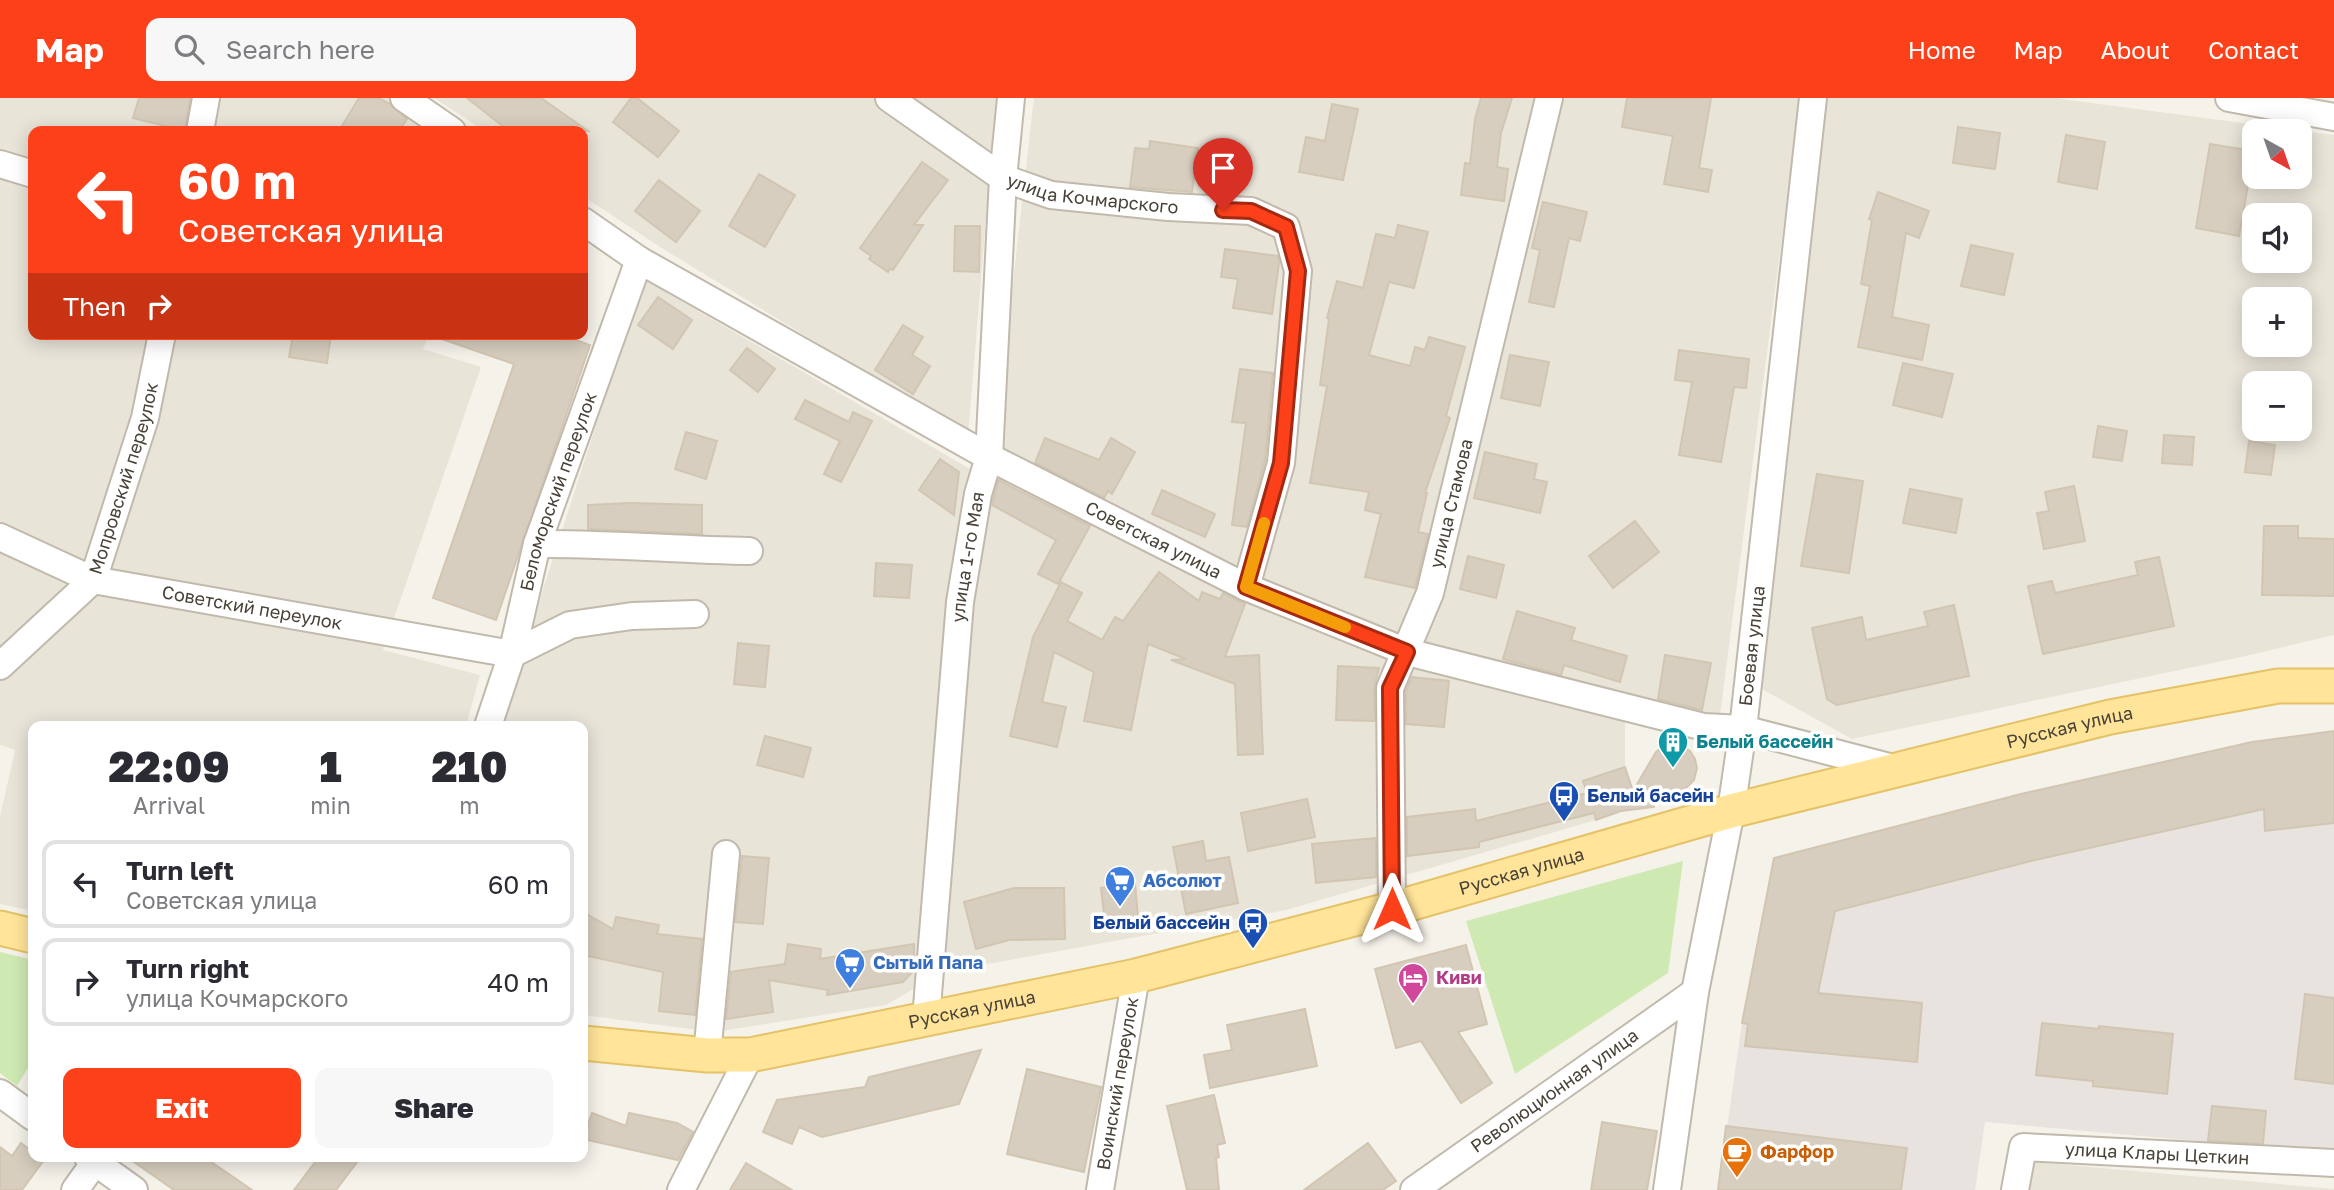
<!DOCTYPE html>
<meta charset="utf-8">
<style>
:root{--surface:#fff;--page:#f7f7f7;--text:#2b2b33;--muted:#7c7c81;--line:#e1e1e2;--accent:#fb401a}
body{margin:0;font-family:"Golos Text",sans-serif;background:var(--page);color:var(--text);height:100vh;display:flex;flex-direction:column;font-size:26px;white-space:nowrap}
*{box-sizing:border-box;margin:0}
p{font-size:23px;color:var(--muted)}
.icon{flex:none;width:38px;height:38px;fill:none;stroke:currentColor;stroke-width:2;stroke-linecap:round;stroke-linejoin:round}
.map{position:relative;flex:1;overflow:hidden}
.details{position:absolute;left:28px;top:623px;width:560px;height:441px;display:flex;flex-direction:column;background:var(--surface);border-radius:14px;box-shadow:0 4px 18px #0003}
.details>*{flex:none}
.top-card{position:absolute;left:28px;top:28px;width:560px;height:214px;border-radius:14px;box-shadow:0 4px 18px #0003;background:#fb401a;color:#fff;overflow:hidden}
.needle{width:46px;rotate:140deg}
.fabs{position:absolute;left:2242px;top:21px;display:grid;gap:14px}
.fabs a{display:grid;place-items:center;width:70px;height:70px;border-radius:14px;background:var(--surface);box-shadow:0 4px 18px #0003;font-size:35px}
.pin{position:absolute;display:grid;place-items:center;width:60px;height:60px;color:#fff;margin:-72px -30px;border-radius:50% 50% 50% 0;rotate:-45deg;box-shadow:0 0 7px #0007}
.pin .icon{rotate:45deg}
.me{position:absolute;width:77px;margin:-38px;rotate:0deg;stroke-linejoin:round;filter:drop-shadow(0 0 5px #0008)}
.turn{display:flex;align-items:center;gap:24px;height:147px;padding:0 35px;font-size:32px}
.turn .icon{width:91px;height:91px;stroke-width:2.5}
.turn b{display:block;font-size:49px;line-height:60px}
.then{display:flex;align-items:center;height:66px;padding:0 35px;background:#0003;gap:14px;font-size:26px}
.eta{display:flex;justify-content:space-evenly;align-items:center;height:119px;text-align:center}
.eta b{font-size:42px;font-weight:800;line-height:49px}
.primary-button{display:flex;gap:14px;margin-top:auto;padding:14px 35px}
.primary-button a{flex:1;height:80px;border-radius:14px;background:var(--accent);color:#fff;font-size:28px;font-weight:800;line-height:80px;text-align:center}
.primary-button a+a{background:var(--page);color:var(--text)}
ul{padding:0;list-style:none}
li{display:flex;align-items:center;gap:21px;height:88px;margin:0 14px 10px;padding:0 21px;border:4px solid var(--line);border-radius:14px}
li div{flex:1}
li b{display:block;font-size:26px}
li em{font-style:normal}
header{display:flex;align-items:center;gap:42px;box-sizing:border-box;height:98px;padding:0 35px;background:var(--accent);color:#fff}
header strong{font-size:33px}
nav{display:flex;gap:38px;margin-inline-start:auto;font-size:24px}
.search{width:490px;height:63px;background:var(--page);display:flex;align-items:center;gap:18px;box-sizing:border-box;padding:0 24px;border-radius:14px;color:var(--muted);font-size:26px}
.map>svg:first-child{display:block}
.residential{fill:#e9e4d8;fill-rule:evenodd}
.industrial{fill:#e8e3de}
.green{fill:#cfe9b2}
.building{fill:#d7cebf;stroke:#d2c6b2;stroke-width:2}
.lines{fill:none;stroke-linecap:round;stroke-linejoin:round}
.minor-casing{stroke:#c1baac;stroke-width:30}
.major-casing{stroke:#e5c267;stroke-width:37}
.minor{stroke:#fff;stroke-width:26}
.major{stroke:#ffe499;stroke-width:33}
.route-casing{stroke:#a32a11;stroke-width:18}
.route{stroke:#fb401a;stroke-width:12}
.slow{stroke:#f59e0b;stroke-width:12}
.labels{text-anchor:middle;stroke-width:7;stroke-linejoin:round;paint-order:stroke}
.street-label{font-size:18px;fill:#494238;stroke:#fff}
.culture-label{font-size:18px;font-weight:bold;fill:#0d838f;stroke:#fff;text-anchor:start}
.transit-label{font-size:18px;font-weight:bold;fill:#164399;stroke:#fff;text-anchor:start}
.shop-label{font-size:18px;font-weight:bold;fill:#366cbe;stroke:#fff;text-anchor:start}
.hotel-label{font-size:18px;font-weight:bold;fill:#b23c85;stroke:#fff;text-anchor:start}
.food-label{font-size:18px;font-weight:bold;fill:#c56008;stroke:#fff;text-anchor:start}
</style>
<header>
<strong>Map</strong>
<div class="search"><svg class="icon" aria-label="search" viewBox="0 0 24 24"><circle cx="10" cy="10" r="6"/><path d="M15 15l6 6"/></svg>Search here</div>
<nav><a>Home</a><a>Map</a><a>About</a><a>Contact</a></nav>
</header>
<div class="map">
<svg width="2334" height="1092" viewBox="0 0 2334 1092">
<rect width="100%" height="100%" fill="#f5f2ea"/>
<!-- residential -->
<g class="residential">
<polygon points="0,0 394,0 442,33 33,33 33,236 429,236 423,251 481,269 383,552 480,577 466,628 33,628 33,813 0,806 0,719 15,652 0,647"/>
<polygon points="434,0 996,0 968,337 660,149 583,98 583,33 485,33"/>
<polygon points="1034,0 1800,0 1719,625 1625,622 1625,669 1638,707 1596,722 1286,812 943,874 980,414 995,342"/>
<path d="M1827,0h227l280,37v500l-93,22 -389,82 -92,-51zM2254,33h46v46h-46zM2254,117h46v46h-46zM2254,201h46v46h-46zM2254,285h46v46h-46z"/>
<polygon points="643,181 977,375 922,886 886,907 714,934 583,917 583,628 499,628"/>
<polygon points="2034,1064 2334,1091 2334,1092 2028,1092"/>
</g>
<!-- industrial -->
<polygon class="industrial" points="2334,633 2334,1055 1985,1024 1975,1092 1718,1092 1742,925 1774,760 2021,696 2252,644"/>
<!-- green -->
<g class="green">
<polygon points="1683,763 1668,875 1515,976 1466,823"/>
<polygon points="0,854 33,862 33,961 17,988 0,975"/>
</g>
<!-- building -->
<g class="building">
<polygon points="139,0 190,0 185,33 133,20"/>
<polygon points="359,0 379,0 390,6 407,21 399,33 339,33"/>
<polygon points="467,0 541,0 588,33 509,33"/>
<polygon points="631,0 637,0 679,33 658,59 613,24"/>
<polygon points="1481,0 1512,0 1501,35 1497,69 1508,71 1504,103 1461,97 1465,65 1470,66 1475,21"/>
<polygon points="1627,0 1711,0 1699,70 1712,72 1708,94 1664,86 1673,38 1622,29"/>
<polygon points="1332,6 1358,11 1343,82 1299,74 1306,39 1325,43"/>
<polygon points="1958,29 2000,35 1995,71 1953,65"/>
<polygon points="2066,37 2105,44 2097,91 2058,84"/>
<polygon points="1150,43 1198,50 1192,94 1130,89 1135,50 1149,51"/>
<polygon points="2210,46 2254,53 2239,138 2196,130"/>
<polygon points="922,64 948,82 914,127 923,127 893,172 890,171 888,174 869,161 871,158 860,150"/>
<polygon points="759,76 795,97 765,149 729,128"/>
<polygon points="659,82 700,113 676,144 635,113"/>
<polygon points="1878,94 1929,113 1919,140 1906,135 1892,219 1929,227 1922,262 1858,249 1870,188 1861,186 1872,122 1869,121"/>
<polygon points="1543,104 1587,114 1580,143 1569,140 1554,209 1529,204 1540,152 1532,150"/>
<polygon points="1398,127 1428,134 1414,190 1389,184 1369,257 1410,268 1415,249 1425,252 1429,239 1465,249 1446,318 1450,320 1425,395 1427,395 1418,434 1428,436 1415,490 1365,479 1381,416 1365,412 1369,394 1310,385 1327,288 1320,287 1329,221 1327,220 1337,183 1363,190 1376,136 1395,140"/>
<polygon points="955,128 980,128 979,174 954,173"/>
<polygon points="1971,147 2013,156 2004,197 1961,188"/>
<polygon points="1225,151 1278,158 1279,165 1272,216 1233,210 1238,181 1221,179"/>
<polygon points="658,199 692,222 673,251 638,227"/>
<polygon points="903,227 923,239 912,257 930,268 913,296 875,272"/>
<polygon points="293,236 331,236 327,265 289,259"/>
<polygon points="439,236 559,236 590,247 496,522 433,500 514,266 439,240"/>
<polygon points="747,250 775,271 758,294 730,272"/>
<polygon points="1679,252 1749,261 1746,290 1734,289 1721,364 1679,357 1692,284 1675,282"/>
<polygon points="1510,257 1549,264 1540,308 1501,300"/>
<polygon points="1903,265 1953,276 1942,319 1893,307"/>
<polygon points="1240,271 1273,275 1265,362 1247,429 1232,427 1246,325 1232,324"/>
<polygon points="805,302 849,324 853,314 872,323 841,384 824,376 840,343 795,321"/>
<polygon points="2098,328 2127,333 2122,363 2093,359"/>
<polygon points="686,334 717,343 706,381 675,371"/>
<polygon points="2164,337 2194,339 2192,367 2162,365"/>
<polygon points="1045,340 1099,362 1111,340 1135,354 1112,396 1108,393 1104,400 1035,365"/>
<polygon points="2249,343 2275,347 2271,377 2245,374"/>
<polygon points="1485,354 1537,366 1534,381 1547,384 1540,415 1474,400"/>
<polygon points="940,361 959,374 954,417 919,392"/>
<polygon points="1817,376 1863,383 1849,475 1801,468"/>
<polygon points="998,382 1090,428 1058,486 1038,476 1056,442 992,407"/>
<polygon points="2074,388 2085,443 2044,451 2037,415 2049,413 2045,394"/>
<polygon points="1910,391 1962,401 1956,435 1903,425"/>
<polygon points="1162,392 1215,416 1205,439 1152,416"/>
<polygon points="631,405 702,407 702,436 588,431 588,407"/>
<polygon points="1635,423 1659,454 1613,490 1589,458"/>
<polygon points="2264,428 2298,428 2298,440 2334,441 2334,498 2262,497"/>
<polygon points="1468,458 1504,467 1496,500 1460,491"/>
<polygon points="2159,459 2174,528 2043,556 2028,488 2052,483 2055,495 2138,477 2135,464"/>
<polygon points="876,465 912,467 909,500 874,498"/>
<polygon points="1159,474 1199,503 1202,494 1220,501 1223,495 1245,506 1225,559 1259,557 1263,656 1238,657 1235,586 1171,562 1186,561 1148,546 1131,632 1084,623 1094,574 1054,554 1042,604 1066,609 1057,649 1010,638 1033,539 1061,484 1082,495 1067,523 1102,542 1115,519 1123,523"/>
<polygon points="1954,507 1969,578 1837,607 1827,601 1812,530 1862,519 1866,542 1928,528 1924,514"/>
<polygon points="1517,513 1575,530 1571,542 1627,558 1620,584 1564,567 1561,577 1503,561"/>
<polygon points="738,545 769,548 765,589 734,586"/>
<polygon points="1665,557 1711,565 1702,612 1658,601"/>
<polygon points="1338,568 1379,570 1374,590 1375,623 1336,622"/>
<polygon points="1412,579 1449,583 1444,629 1406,626 1406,593"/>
<polygon points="2334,633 2334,725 2265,733 2264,711 2035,762 1835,813 1818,895 1922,905 1917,964 1745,948 1748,926 1742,925 1774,760 2021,696 2252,644"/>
<polygon points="765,638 811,650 803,679 757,667"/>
<polygon points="1677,645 1690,653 1695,661 1697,670 1694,682 1686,690 1676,694 1652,690 1654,709 1621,713 1596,722 1594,715 1479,744 1479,749 1407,758 1407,719 1475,711 1476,723 1587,695 1583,683 1625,669 1633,693 1656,654 1663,649"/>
<polygon points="1307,701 1315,739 1248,753 1241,715"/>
<polygon points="1376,740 1376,779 1316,785 1312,746"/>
<polygon points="1203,743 1206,763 1229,759 1238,805 1186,816 1173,749"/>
<polygon points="742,758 769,760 763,826 735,824"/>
<polygon points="1135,786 1139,830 1106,833 1101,790"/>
<polygon points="1014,790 1064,790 1065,841 1009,842 976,851 964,804"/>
<polygon points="583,814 613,831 616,819 659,827 657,836 702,841 695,917 659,913 663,874 583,857"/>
<polygon points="788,846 821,851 820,861 914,846 914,872 903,884 827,897 828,892 769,882 773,914 726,921 731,874 785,866"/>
<polygon points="1466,847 1487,926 1458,934 1492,985 1461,1005 1421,943 1396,950 1375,871"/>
<polygon points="2305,896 2334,900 2334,986 2295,981"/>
<polygon points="1305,911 1317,968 1210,990 1204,957 1232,952 1227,927"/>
<polygon points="2042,925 2099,931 2099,928 2173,936 2167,996 2093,988 2093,983 2036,977"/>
<polygon points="981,952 959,1006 822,1039 799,1029 792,1046 763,1034 777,1002 865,989 869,979"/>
<polygon points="1027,971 1101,989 1084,1074 1007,1056"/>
<polygon points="1214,997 1225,1045 1217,1047 1219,1059 1216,1060 1219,1092 1187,1092 1167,1008"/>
<polygon points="2212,1008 2266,1013 2263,1046 2208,1043"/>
<polygon points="592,1015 626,1028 629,1015 677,1025 693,1034 678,1062 583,1041"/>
<polygon points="1602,1024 1657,1033 1647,1092 1591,1092"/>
<polygon points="1726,1028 1907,1050 1901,1092 1718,1092"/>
<polygon points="21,1045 33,1054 33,1059 40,1059 44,1062 22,1092 0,1092 0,1049 12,1058"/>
<polygon points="1368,1045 1396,1083 1383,1092 1304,1092"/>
<polygon points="127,1059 204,1059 252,1092 174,1092"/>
<polygon points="319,1059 361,1059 336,1092 294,1092"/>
<polygon points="746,1065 758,1072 792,1092 730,1092"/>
</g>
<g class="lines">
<!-- minor casing -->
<g class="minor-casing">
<g id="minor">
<polyline points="404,0 452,33"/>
<path id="s1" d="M889,0l114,80 48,17 117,12 83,4 35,16 12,44 -17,192 -35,124"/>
<polyline points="2229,0 2334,19"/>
<polyline points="200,33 206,0"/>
<polyline points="0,66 33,76"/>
<path id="s2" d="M583,123l56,39 350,197 257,130 161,65 297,75 39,2 154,40"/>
<path id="s3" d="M0,439l93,43 419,74 58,-29 62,-9 63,-2"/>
<path d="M537,446c71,-1 141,6 212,7"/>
<path id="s4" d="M0,568l93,-86 52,-162 17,-84"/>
<path id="s5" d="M488,628l24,-72 25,-110 102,-284"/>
<path id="s6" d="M1392,811l-2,-221 40,-95 119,-495"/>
<path id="s7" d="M926,921l34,-417 18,-108 11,-37 14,-279 8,-80"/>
<polyline points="707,957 726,756"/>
<polyline points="0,995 33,1019"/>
<polyline points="88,1059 134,1092"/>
<polyline points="75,1092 95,1064"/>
<polyline points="681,1092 750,957"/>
<path id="s8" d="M1100,1092l36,-214"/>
<path id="s9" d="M1414,1092l281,-198"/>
<path id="s10" d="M1667,1092l28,-198 36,-181 12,-82 70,-631"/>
<path id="s11" d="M2015,1092l8,-43 311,16"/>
</g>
</g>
<!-- major casing -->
<g class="major-casing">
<g id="major">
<polyline points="0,830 33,838"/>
<path id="s12" d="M583,945l124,12h43l386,-79 256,-67 339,-98 379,-94 168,-31h56"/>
</g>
</g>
<!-- minor -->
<use href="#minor" class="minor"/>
<!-- major -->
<use href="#major" class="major"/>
</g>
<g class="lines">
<!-- route casing -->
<g class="route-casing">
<polyline id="route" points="1223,112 1251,113 1286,129 1298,173 1281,365 1246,489 1407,554 1390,590 1392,811"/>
</g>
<!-- route -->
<use href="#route" class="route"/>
<!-- slow -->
<polyline class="slow" points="1264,425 1246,489 1345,529"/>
</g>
<!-- icons -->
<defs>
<g id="building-pin" transform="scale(1.575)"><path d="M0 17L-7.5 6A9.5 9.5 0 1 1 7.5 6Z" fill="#0f9aa8" stroke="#fff"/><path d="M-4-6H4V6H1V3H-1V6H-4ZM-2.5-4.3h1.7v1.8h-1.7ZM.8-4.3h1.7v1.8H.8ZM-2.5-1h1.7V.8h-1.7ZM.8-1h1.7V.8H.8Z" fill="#fff"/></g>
<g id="bus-pin" transform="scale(1.575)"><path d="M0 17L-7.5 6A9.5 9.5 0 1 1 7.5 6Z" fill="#1a4fb4" stroke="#fff"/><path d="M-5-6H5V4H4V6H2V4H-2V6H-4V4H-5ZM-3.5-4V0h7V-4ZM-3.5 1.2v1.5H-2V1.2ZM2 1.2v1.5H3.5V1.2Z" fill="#fff"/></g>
<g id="supermarket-pin" transform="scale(1.575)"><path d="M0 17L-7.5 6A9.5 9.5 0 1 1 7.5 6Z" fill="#3f7fe0" stroke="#fff"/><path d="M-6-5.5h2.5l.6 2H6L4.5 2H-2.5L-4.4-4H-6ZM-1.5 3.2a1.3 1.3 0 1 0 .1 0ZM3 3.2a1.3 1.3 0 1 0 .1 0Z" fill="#fff"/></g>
<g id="hotel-pin" transform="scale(1.575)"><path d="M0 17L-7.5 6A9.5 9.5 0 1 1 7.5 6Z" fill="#d1479c" stroke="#fff"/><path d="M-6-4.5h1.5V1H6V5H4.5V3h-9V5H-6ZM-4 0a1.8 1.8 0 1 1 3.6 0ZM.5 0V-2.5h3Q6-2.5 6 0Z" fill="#fff"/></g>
<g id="cafe-pin" transform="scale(1.575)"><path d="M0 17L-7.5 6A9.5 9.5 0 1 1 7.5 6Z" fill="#e8710a" stroke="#fff"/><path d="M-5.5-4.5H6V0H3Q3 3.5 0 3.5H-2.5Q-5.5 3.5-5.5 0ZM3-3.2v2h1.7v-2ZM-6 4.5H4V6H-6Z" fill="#fff"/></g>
</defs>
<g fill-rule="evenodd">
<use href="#building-pin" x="1673" y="644"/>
<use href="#bus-pin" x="1564" y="698"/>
<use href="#supermarket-pin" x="1120" y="783"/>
<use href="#bus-pin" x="1253" y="825"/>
<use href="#supermarket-pin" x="850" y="865"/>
<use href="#hotel-pin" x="1413" y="880"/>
<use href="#cafe-pin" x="1737" y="1054"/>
</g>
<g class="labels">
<!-- street labels -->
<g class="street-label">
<text dy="6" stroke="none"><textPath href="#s1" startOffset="231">улица Кочмарского</textPath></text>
<text dy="6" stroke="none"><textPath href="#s4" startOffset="233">Мопровский переулок</textPath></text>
<text dy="6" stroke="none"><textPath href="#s5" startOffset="245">Беломорский переулок</textPath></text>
<text dy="6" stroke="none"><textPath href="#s6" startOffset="416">улица Стамова</textPath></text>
<text dy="6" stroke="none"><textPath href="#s2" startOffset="654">Советская улица</textPath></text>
<text dy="6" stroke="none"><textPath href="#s7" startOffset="464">улица 1-го Мая</textPath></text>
<text dy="6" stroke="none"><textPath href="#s3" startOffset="264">Советский переулок</textPath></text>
<text dy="6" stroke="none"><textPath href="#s10" startOffset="551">Боевая улица</textPath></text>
<text dy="6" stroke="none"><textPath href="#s12" startOffset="1528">Русская улица</textPath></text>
<text dy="6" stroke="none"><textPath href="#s12" startOffset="961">Русская улица</textPath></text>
<text dy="6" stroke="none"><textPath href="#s12" startOffset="394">Русская улица</textPath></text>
<text dy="6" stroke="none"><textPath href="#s8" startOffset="108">Воинский переулок</textPath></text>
<text dy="6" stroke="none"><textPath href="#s9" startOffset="172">Революционная улица</textPath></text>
<text dy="6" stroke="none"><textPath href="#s11" startOffset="178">улица Клары Цеткин</textPath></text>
</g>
<!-- culture labels -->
<g class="culture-label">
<text x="1696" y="650">Белый баcсейн</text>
</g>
<!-- transit labels -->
<g class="transit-label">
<text x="1587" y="704">Белый басейн</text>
<text x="1230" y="831" text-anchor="end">Белый бассейн</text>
</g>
<!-- shop labels -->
<g class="shop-label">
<text x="1143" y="789">Абсолют</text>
<text x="873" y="871">Сытый Папа</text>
</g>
<!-- hotel labels -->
<g class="hotel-label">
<text x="1436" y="886">Киви</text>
</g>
<!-- food labels -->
<g class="food-label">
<text x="1760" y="1060">Фарфор</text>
</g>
</g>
</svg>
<div class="fabs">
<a><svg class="needle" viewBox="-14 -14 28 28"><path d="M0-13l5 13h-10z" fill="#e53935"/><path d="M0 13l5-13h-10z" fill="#7c7c81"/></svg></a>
<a><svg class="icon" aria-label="sound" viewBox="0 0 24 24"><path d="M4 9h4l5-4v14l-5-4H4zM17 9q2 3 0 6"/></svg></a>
<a>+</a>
<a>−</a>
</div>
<div class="pin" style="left:1223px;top:112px;background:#d93025"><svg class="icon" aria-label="arrive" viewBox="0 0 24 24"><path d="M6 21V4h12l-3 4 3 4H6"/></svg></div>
<svg class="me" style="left:1392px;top:811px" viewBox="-20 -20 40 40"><path d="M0-17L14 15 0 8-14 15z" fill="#fb401a" stroke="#fff" stroke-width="4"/></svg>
<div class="top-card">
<div class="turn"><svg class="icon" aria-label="left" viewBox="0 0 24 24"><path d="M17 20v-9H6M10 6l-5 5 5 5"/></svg><div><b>60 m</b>Советская улица</div></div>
<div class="then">Then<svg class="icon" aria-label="right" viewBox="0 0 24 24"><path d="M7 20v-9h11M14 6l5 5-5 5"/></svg></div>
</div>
<section class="details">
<div class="eta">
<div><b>22:09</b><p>Arrival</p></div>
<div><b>1</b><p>min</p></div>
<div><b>210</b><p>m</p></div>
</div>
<ul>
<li><svg class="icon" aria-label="left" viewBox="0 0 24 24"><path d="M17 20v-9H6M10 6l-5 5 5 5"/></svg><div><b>Turn left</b><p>Советская улица</p></div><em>60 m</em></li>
<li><svg class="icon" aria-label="right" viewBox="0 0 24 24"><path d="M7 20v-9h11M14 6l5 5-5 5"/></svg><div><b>Turn right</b><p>улица Кочмарского</p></div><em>40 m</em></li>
</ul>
<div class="primary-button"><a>Exit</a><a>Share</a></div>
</section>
</div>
